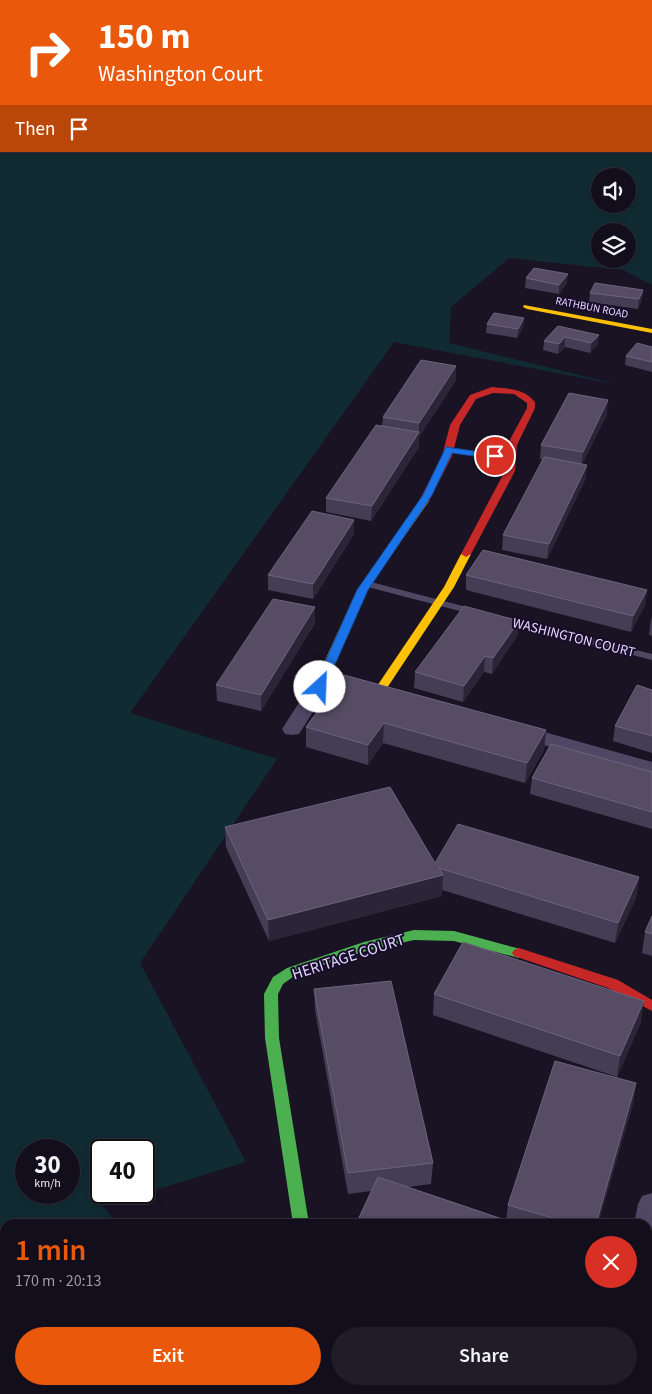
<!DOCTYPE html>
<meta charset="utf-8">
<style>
:root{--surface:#130e1b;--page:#201c28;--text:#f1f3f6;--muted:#9d9ca3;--line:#322e3a;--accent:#ea580c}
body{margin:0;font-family:"Source Sans 3",sans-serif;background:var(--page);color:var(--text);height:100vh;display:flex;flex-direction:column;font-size:19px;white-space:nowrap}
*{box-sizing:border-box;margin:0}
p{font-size:16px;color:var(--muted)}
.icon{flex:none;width:28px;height:28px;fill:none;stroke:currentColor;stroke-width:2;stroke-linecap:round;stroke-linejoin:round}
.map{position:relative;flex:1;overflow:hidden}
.details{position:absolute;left:0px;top:1219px;width:652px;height:176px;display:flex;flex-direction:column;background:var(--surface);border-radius:15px 15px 0 0;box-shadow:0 2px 8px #0003,0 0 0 1px var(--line)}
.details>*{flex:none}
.banner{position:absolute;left:0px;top:0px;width:652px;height:152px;box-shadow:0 2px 8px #0003,0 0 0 1px var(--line);background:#ea580c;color:#fff;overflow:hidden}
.buttons{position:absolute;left:591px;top:168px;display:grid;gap:10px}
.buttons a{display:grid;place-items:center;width:45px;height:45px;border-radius:50%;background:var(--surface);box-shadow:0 2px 8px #0003,0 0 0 1px var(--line);font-size:25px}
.speed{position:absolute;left:15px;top:1139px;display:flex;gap:10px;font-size:25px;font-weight:700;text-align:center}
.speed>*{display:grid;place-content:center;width:65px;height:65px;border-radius:50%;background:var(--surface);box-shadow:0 2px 8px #0003,0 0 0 1px var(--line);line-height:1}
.speed small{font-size:12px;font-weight:400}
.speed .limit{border:2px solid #111;border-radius:8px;background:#fff;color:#111}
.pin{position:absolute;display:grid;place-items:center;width:42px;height:42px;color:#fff;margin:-21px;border:2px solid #fff;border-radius:50%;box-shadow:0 1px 5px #0007}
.me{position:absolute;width:55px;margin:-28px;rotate:25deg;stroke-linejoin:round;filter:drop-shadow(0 0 4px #0008)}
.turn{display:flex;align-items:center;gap:18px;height:105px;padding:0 15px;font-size:22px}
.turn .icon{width:65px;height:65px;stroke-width:2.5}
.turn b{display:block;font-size:35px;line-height:42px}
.then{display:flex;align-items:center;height:48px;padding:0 15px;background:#0003;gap:10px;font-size:19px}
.round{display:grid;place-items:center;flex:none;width:52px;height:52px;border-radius:26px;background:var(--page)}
.headline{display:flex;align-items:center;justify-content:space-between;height:85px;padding:0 15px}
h1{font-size:30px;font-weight:600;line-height:38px;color:var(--accent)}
.button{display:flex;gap:10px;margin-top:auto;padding:10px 15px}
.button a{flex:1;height:58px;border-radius:30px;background:var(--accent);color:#fff;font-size:20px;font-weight:600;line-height:58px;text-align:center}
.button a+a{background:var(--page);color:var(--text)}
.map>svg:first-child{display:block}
.green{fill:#112b33;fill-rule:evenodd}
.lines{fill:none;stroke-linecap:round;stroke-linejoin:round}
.lane{fill:#4f4865;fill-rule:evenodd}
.street{fill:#4f4865;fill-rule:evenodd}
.fast{fill:#4caf50;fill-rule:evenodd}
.slow{fill:#ffc107;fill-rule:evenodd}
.jam{fill:#c62828;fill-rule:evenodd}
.wall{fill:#453d53}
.shaded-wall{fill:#2c2538}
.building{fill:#564d65;stroke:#6c637e}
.route{fill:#1a73e8;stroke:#114b97}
.labels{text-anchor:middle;stroke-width:4;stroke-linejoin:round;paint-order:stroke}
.far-street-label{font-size:11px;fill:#e3d7ff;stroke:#180d2a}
.street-label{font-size:14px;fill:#e3d7ff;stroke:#180d2a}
.near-street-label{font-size:16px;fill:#e3d7ff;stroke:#180d2a}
</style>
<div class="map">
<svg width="652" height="1394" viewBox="0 0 652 1394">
<rect width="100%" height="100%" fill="#191324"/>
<!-- green -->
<path class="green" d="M0,0h133l-132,1v150h650v-150h-146l147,-1v285l-29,-15 -114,-12 -58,49 -2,36 171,42 -226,-43 -264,371 147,46 -137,204 106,199 -143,44 14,18h-112v166h52l-3,4h-54zM600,176h28v28h-28zM600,231h28v28h-28zM26,1150h43v42h-43zM101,1150h43v42h-43z"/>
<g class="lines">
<!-- lane -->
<g class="lane">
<polygon points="446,447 511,457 515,459 511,461 449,451 446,451"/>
<polygon points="367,581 478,610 480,612 475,615 364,586 362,584 364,582"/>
<polygon points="506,617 652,654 652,660 503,622 501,620"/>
<polygon points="652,1378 652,1392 648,1393 643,1391 648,1390 648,1379"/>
</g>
<!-- street -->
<g class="street">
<polygon points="319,681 362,681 369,683 372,687 369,691 325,693 299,734 292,735 285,734 282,729 309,687 312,683"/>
<polygon points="519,725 652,762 652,776 512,736 509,731 512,726"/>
<polygon points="652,1193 652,1234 648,1236 648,1224 634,1224 638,1204 642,1196"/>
<polygon points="612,1390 642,1390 643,1394 613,1394"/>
</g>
<!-- fast -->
<polygon class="fast" points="414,930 454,931 524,950 526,953 524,956 519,958 454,941 414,940 366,951 297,974 283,984 278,994 279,1038 309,1224 293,1224 265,1038 264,994 273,977 287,968 364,942"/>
<!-- slow -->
<g class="slow">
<polygon points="524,305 652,329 652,333 527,309 523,307"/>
<polygon points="424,498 429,501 367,590 325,687 319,690 315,689 313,687 357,590 421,499"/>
<polygon points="466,551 471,554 454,587 385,691 377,691 375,689 444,587 461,554"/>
</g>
<!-- jam -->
<g class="jam">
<path d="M492,387c17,2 32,1 43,15v6l-18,37 -2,26 -44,83 -5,3 -5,-3 44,-83 2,-26 20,-37v-5l-13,-9 -21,-1 -17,6 -16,26 -8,31 -23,45 -5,3 -5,-3 23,-45 8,-31 20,-30z"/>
<polygon points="519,948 618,980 652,1000 652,1011 608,988 514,956 512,953 514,950"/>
</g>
</g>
<!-- wall -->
<g class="wall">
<rect x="293" y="0" width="28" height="1"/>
<polygon points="526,278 567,283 559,294 525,288"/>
<polygon points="643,290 642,299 638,309 589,302 590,293"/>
<polygon points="524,318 523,327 517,338 486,333 487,324"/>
<polygon points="558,326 598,344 590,353 565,347 558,354 543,350 544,341"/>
<polygon points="652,347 652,372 625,365 626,356"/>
<polygon points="456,380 419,437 419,447 371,521 326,512 326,498 382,426 383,417"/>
<polygon points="607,414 582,464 587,465 585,480 547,559 502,550 503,535 543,460 540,459 541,445"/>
<polygon points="354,520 354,534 313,599 268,590 268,575"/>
<polygon points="466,575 647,590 645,605 631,632 466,590"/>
<polygon points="315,607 315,623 261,711 217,701 216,685"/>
<polygon points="652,617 652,636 649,635 651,620"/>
<polygon points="519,621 517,636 492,674 484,672 463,702 414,688 415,672"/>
<polygon points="344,675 546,730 544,750 525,783 383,743 368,765 306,747 306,727"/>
<polygon points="652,690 652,753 613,741 615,726"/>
<polygon points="652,772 652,829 530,794 532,778"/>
<polygon points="225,827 435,863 639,877 636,898 615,943 442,890 442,896 269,941 226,847"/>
<polygon points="652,916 652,956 642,953 645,932"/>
<polygon points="314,989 433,1163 431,1184 408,1187 506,1220 508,1205 636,1083 633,1104 598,1224 356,1224 371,1191 348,1194 315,1010"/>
<polygon points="434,994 641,1022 617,1077 433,1015"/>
<polygon points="143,1390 416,1390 415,1394 152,1394"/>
</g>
<!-- shaded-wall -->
<g class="shaded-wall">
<polygon points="315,0 321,0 321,1 314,1"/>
<polygon points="568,274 567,283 559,294 559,285"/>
<polygon points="643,290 642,299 638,309 639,299"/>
<polygon points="524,318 523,327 517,338 518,329"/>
<polygon points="599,335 598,344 590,353 591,343"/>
<polygon points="565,337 565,347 558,354 559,344"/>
<polygon points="456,366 456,380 419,437 419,447 371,521 372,506 419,433 419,423"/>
<polygon points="608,400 607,414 581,467 583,452"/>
<polygon points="587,465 585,480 547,559 549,544"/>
<polygon points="354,520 354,534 313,599 313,584"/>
<polygon points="647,590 645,605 631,632 633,616"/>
<polygon points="315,607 315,623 261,711 261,695"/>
<polygon points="519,621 517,636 492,674 493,658"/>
<polygon points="485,656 484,672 463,702 464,686"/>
<polygon points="384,723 383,743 368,765 368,745"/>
<polygon points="546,730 544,750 525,783 527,763"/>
<polygon points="443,875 442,896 269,941 268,920"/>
<polygon points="639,877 636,898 615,943 618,923"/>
<polygon points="644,1001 641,1022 617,1077 620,1056"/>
<polygon points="636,1083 633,1104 598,1224 596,1224"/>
<polygon points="410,1390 416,1390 415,1394 408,1394"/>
</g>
<!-- building -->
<g class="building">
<polygon points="298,0 315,0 314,1"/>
<polygon points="534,268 568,274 559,285 526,278"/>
<polygon points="595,283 643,290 639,299 590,293"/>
<polygon points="494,313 524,318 518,329 487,324"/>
<polygon points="558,326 599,335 591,343 565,337 559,344 544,341"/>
<polygon points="637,343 652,347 652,362 626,356"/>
<polygon points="421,360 456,366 419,423 383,417"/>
<polygon points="569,393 608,400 583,452 541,445"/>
<polygon points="376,425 419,432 372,506 326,498"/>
<polygon points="544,457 587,465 549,544 503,535"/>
<polygon points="312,511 354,520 313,584 268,575"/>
<polygon points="483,550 647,590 633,616 466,575"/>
<polygon points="273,599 315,607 261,695 216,685"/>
<polygon points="464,606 519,621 493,658 485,656 464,686 415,672"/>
<polygon points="344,675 546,730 527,763 384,723 368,745 306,727"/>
<polygon points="637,685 652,690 652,736 615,726"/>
<polygon points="551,744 652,772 652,812 532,778"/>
<polygon points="390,787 435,863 458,824 639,877 618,923 439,868 443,875 268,920 225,827"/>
<polygon points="652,916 652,934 645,932"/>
<polygon points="463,942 644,1001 620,1056 434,994"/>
<polygon points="391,981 433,1163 348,1173 314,989"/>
<polygon points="555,1061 636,1083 596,1224 573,1224 508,1205"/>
<polygon points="378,1177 517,1224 356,1224"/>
<polygon points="194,1390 410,1390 408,1394 205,1394"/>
<polygon points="439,1390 477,1390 488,1394 437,1394"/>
</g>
<!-- route -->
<polygon class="route" points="446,447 495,454 500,456 495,459 452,453 432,495 368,590 325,687 323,690 316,690 314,687 357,590 423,495"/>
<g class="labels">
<!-- far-street labels -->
<g class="far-street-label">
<text transform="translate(592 307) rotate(11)" y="4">RATHBUN ROAD</text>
</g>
<!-- street labels -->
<g class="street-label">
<text transform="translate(574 637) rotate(14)" y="5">WASHINGTON COURT</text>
</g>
<!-- near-street labels -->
<g class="near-street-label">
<text transform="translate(348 956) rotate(-18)" y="6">HERITAGE COURT</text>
</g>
</g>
</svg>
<div class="buttons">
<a><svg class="icon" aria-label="sound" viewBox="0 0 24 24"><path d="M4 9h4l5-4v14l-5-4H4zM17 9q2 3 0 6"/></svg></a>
<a><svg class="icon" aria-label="layers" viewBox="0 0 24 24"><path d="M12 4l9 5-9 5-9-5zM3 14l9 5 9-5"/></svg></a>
</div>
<div class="speed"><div>30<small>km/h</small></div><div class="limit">40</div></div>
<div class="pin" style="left:495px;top:456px;background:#d93025"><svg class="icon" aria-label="arrive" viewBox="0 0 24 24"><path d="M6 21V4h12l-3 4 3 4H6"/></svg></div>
<svg class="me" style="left:320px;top:687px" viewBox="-20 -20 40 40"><circle r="19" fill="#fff"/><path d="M0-13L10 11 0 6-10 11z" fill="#1a73e8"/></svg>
<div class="banner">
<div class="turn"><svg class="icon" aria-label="right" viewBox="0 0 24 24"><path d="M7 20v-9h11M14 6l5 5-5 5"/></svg><div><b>150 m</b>Washington Court</div></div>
<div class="then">Then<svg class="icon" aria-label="arrive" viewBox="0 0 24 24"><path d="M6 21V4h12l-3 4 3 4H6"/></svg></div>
</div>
<section class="details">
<div class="headline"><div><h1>1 min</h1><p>170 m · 20:13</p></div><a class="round" style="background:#d93025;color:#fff"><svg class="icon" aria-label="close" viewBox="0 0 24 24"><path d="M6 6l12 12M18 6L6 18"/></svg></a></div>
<div class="button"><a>Exit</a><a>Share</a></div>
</section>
</div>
